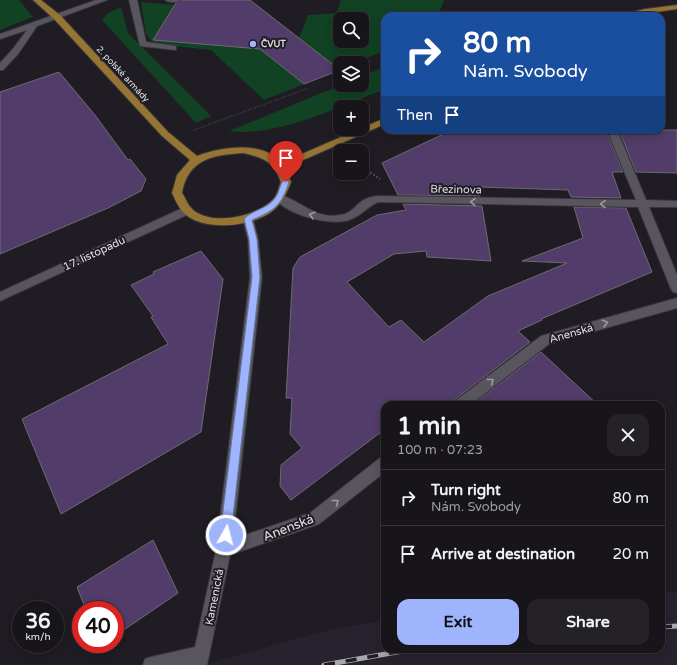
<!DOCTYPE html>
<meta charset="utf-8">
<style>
:root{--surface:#17151a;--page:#242227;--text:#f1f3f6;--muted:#9e9fa2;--line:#363439;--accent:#9eb4fd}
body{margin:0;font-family:"Varela Round",sans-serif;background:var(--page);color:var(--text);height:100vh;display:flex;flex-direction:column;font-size:15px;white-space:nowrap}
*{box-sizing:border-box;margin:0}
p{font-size:13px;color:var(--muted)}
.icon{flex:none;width:22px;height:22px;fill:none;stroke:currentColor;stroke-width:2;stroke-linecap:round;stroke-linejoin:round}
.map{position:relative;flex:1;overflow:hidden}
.drawer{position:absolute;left:381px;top:401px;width:284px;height:252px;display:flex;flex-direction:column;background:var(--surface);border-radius:12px;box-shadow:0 2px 10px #0003,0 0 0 1px var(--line)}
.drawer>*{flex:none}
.hud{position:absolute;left:381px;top:12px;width:284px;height:122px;border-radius:12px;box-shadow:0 2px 10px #0003,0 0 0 1px var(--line);background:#1a4fa0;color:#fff;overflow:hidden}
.controls{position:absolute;left:333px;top:12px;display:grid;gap:8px}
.controls a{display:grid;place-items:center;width:36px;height:36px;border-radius:8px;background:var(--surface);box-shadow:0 2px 10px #0003,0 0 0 1px var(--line);font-size:20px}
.speed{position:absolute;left:12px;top:601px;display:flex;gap:8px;font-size:20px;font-weight:700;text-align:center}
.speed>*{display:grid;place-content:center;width:52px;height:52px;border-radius:50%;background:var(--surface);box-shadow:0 2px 10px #0003,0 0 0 1px var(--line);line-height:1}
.speed small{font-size:10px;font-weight:400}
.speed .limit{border:6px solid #d22;background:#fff;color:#111}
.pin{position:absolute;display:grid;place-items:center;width:34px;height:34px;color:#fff;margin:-41px -17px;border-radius:50% 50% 50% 0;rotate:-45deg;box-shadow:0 0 4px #0007}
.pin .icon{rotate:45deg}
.me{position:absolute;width:44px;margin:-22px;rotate:7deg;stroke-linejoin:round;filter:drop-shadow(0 0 3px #0008)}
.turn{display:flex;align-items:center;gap:14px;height:84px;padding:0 16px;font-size:18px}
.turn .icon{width:52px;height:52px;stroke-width:2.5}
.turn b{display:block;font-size:28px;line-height:34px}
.then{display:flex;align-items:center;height:38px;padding:0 16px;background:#0003;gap:8px;font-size:15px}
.round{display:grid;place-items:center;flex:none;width:42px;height:42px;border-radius:12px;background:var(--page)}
.head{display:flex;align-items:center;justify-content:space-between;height:68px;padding:0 16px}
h1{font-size:24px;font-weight:700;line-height:30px}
.button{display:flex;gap:8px;margin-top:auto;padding:8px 16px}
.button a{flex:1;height:46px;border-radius:12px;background:var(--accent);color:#111;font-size:16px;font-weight:700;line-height:46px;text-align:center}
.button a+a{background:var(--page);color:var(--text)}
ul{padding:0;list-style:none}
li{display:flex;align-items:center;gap:12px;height:56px;padding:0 16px;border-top:1px solid var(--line)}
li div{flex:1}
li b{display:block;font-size:15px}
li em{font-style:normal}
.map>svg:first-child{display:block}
.built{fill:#28222f}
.green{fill:#104223;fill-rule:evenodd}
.building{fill:#523c69;stroke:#6e6a73}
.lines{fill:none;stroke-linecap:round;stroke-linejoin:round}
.minor-casing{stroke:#38363b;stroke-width:2}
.major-casing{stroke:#38363b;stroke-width:2}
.path-far1{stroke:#69666c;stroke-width:1.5;stroke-dasharray:0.5 2;stroke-linecap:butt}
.path{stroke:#69666c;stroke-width:2.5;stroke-dasharray:1 2.5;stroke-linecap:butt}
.minor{fill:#59555e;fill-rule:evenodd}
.major{fill:#967433;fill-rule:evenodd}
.rail-casing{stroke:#a9a7ac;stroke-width:5}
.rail{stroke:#1f1c23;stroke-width:3.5;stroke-dasharray:11;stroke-linecap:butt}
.oneway{stroke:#9c9aa0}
.route{fill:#9eb4fd;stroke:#6775a4}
.poi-dot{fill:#9eb4fd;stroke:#1f1c23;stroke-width:1.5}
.labels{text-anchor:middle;stroke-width:4;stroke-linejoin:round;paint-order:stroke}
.far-poi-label{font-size:9px;font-weight:bold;fill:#e0dee3;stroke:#1f1c23;text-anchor:start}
.far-street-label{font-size:9px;fill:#e0dee3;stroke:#1f1c23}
.street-label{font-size:11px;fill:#e0dee3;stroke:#1f1c23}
.near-street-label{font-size:13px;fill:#e0dee3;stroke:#1f1c23}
</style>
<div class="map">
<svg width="677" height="665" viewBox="0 0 677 665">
<rect width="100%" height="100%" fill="#1f1c23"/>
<!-- built -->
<polygon class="built" points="677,592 677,665 203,665 321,632 385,620 385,649 661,649 661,593"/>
<!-- green -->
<g class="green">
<polygon points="0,0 19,0 33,17 0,30"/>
<path d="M341,0h103l-6,16h-53v34l-30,13h-15l-1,7 -40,-32 9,-23 28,-2zM340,19h22v22h-22z"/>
<polygon points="141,2 176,5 264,48 271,58 304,84 264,100 211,50 154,44 146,34"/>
<polygon points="121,7 128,33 211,116 196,123 102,20 108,13"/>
<path d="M385,67v22c-44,17 -109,49 -156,42l112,-46h21v-9z"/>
</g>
<!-- building -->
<g class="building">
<polygon points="182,0 250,0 340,70 304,84 260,49 153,40 176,3"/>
<polygon points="59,72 95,115 128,160 130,159 146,179 141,191 108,208 0,254 0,92"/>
<polygon points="452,130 606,130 623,172 612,172 621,198 571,197 568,190 479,187 480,196 398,195 382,163"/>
<polygon points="619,130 677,130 677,173 636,172"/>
<polygon points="403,204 482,206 491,261 427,257 426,251 394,254 347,282 389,327 401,320 424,342 488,296 567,263 522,261 583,238 574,207 626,208 652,272 541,319 542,320 518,331 530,342 454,400 452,405 385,405 385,429 291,500 280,486 281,465 302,448 290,434 292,398 286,398 293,268 300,257 377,215 406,210"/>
<polygon points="201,251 223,279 201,432 61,514 22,419 168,344 151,317 153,316 131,285 154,274 153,272"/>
<polygon points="541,352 598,405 472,405"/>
<polygon points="153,540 178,593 115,636 115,610 86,610 77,587"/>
</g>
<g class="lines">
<!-- minor casing -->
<g class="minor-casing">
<g id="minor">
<polygon points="96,0 107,0 37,26 18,54 3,70 0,70 0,63 12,50 27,30 0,39 0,34"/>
<polygon points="129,0 137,0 146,42 176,46 176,50 140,46"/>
<path d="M165,0h16c-4,3 -12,3 -16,0z"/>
<path d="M607,130h10l29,70 31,1v6h-28l28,68v18l-4,-1 -2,-3 -33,-82 -260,-5c-11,5 -17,14 -29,18 -19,6 -63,-5 -74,-22l5,-3c23,6 36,27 65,19 8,-3 11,-9 17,-13 4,-3 10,-4 15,-5l259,4z"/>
<polygon points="187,206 191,207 192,210 191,213 0,301 0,292"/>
<polygon points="248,215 253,219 258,239 262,277 233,539 310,513 380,458 385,456 385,472 319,524 230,555 207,665 143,665 145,659 151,657 195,647 216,550 250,277 248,239 243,219"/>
<polygon points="677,298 677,308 549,344 470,405 453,405 455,401 541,336"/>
</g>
</g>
<!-- major casing -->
<g class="major-casing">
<g id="major">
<path d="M33,0h8l19,15 108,117 29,24c20,-8 51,-13 72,-3 4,2 8,7 12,10l104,-45v6l-100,44 6,14c-5,12 -9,22 -20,30 -20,15 -70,20 -88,0 -5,-5 -8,-13 -11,-19l5,-18 13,-15 -28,-24 -108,-117zM243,153c21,5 30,8 38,29 -2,4 -3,11 -6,15 -15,20 -67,31 -85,10 -3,-4 -5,-10 -8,-14 6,-34 31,-38 61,-40z"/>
<polygon points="677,5 677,9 630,16 615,16 645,9"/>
</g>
</g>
<!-- path-far1 -->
<polyline class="path-far1" points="194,130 309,88"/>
<!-- path -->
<polyline class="path" points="362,167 380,179"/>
<!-- minor -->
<use href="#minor" class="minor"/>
<!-- major -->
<use href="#major" class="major"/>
<!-- rail casing -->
<g class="rail-casing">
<g id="rail">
<polyline points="661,627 677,626"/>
<polyline points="324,665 414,649"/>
</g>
</g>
<!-- rail -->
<use href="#rail" class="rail"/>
</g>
<!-- one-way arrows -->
<defs><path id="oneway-chevron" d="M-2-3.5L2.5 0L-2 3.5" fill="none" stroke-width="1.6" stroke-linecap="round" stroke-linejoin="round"/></defs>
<g class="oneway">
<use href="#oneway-chevron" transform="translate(473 202) rotate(-179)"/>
<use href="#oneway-chevron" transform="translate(603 204) rotate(-179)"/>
<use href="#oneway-chevron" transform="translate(312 215) rotate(-164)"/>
<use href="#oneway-chevron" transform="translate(605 323) rotate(-15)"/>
<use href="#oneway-chevron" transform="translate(491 381) rotate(-38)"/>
<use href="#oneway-chevron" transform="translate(336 502) rotate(-38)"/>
</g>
<!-- route -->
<path class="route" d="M286,179l3,3c-8,24 -14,28 -37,38l5,19 3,38 -29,258 -1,4 -4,2 -5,-2 -1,-4 32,-258 -3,-38 -5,-20c9,-10 26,-10 33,-24 3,-5 3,-13 9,-16z"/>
<!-- markers -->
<circle class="poi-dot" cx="253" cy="44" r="4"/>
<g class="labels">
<!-- far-poi labels -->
<g class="far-poi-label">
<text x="261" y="47">ČVUT</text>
</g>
<!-- far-street labels -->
<g class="far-street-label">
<text transform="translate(123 74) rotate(47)" y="3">2. polské armády</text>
</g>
<!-- street labels -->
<g class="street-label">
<text transform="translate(456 189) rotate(1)" y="4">Březinova</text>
<text transform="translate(94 253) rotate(-25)" y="4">17. listopadu</text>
<text transform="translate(571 333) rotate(-16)" y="4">Anenská</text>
<text transform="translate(214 597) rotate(-79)" y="4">Kamenická</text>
</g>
<!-- near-street labels -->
<g class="near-street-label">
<text transform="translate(288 527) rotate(-21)" y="5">Anenská</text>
</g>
</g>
</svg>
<div class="controls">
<a><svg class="icon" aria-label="search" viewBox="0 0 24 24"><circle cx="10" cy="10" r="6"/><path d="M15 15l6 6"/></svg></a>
<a><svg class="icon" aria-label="layers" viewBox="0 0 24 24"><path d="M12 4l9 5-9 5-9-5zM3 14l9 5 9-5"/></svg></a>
<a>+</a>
<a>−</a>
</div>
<div class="speed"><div>36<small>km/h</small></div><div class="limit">40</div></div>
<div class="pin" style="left:286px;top:182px;background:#d93025"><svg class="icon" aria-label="arrive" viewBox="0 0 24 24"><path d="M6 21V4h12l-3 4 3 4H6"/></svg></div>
<svg class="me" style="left:226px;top:535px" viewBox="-20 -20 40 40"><circle r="17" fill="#9eb4fd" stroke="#fff" stroke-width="3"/><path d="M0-11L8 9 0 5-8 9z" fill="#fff"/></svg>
<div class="hud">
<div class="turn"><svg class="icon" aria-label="right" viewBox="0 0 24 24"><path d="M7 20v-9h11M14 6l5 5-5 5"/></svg><div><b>80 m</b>Nám. Svobody</div></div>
<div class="then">Then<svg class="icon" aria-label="arrive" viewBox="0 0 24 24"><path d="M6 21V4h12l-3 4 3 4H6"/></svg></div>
</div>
<section class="drawer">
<div class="head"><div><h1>1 min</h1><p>100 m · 07:23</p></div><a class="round"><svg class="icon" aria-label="close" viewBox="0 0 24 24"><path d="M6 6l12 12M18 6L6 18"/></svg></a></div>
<ul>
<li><svg class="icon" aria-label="right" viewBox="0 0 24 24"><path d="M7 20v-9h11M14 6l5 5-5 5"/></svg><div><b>Turn right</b><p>Nám. Svobody</p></div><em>80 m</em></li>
<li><svg class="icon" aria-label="arrive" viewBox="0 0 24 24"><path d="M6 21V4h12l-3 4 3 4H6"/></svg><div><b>Arrive at destination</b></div><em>20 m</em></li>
</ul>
<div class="button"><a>Exit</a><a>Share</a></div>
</section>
</div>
